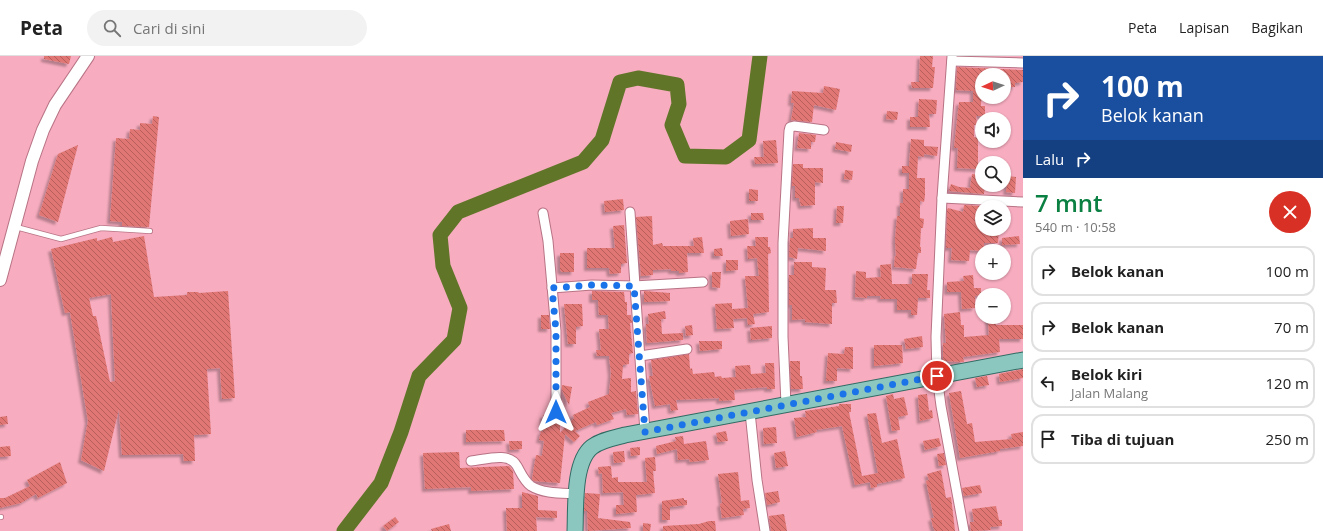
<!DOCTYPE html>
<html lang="id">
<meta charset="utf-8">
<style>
:root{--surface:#fff;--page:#f2f2f2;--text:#222;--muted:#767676;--line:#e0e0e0;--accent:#0b8043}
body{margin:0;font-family:"Open Sans",sans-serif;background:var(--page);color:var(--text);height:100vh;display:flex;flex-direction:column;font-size:15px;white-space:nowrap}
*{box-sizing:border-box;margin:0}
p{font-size:13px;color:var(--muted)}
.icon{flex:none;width:22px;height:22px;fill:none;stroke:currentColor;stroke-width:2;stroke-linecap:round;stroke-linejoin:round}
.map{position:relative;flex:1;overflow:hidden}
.panel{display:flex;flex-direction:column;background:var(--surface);width:300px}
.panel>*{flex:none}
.banner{background:#1a4fa0;color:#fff;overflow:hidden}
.needle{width:26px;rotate:266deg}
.controls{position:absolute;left:975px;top:12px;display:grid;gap:8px}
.controls a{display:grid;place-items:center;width:36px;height:36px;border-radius:50%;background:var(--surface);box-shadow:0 1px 3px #0004;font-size:20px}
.pin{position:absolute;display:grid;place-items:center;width:34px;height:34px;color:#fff;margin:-17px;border:2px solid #fff;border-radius:50%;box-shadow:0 1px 4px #0007}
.me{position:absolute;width:44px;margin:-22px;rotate:0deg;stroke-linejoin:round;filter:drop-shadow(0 0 3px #0008)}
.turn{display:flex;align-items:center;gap:14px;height:84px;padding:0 12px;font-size:18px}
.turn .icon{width:52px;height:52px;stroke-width:2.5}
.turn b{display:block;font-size:28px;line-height:34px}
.then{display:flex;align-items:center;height:38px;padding:0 12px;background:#0003;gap:8px;font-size:15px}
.round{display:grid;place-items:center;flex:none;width:42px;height:42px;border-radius:21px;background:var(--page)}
.overview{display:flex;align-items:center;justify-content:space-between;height:68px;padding:0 12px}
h1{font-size:24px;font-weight:600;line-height:30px;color:var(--accent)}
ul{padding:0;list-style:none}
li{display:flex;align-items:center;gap:12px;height:50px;margin:0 8px 6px;padding:0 4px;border:2px solid var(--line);border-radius:12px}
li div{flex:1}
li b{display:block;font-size:15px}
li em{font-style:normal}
header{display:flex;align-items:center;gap:24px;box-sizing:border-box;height:56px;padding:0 20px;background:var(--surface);border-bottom:1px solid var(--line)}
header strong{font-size:19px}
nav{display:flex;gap:22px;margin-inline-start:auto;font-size:14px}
.search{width:280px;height:36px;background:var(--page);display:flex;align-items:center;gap:10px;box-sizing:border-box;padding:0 14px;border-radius:22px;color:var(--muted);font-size:15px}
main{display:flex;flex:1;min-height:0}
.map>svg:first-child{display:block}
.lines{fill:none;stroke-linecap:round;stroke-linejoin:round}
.river{stroke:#607528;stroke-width:15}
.building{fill:url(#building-back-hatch);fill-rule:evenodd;filter:url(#shadow)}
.service-casing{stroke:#b87385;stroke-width:6}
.minor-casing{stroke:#b87385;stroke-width:11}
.tertiary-casing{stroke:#b87385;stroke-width:14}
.primary-casing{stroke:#306a63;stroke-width:17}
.service{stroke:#fff;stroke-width:4.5}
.minor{stroke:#fff;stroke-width:9}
.tertiary{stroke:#fff;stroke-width:12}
.primary{stroke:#8bc7bf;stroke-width:15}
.route{stroke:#1a73e8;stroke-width:7;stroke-dasharray:0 12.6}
</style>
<header>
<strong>Peta</strong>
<div class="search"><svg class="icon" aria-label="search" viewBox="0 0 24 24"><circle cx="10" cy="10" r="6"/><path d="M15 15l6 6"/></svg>Cari di sini</div>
<nav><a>Peta</a><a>Lapisan</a><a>Bagikan</a></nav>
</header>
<main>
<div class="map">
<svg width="1023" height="475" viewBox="0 0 1023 475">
<defs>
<pattern id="building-back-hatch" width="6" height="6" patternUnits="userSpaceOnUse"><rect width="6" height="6" fill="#e17774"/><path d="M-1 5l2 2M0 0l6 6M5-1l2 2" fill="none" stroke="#b65f5d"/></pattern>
<filter id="shadow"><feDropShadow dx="-3" dy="3" stdDeviation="1" flood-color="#0004"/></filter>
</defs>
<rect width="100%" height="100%" fill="#f7acbf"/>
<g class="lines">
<!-- river -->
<polyline class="river" points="344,475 381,427 401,376 419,320 454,284 460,252 443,210 440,179 458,156 583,106 602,84 620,26 638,22 677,29 679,48 672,69 685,100 726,101 749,84 760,0"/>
</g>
<!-- building -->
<g class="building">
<polygon points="44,0 71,0 69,8 44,3"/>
<polygon points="920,0 933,0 932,11 935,11 933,32 912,32 911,26 919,26"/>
<polygon points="957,11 1023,14 1023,26 1015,27 1015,31 1004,31 1004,19 982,19 981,50 985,50 985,60 976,60 977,69 974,69 974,81 978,82 978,113 957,112 958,92 954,92 959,46 973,46 973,35 956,34"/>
<polygon points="824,30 840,33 836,54 814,49 812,66 791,64 794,47 791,47 792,35 823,37"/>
<polygon points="919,43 937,44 936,58 929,58 930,71 910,71 910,61 918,61"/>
<polygon points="887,55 898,56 897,64 886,63"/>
<polygon points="153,60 159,61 149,171 122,170 122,166 110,165 116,82 129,83 130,73 140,74 140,67 152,68"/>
<polygon points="799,77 816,79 815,86 811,86 811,93 797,92"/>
<polygon points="911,83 924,84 924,90 938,91 937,100 924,98 924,101 918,100 917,122 925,122 925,140 924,146 920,145 920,162 924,163 923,172 921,172 920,191 921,191 921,197 918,197 916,213 894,211 895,200 896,200 895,184 897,160 900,160 900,147 903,147 903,133 909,133 909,117 902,117 902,110 909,110"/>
<polygon points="776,84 778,107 755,108 754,101 764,101 763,85"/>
<polygon points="836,86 852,89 851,96 835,93"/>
<polygon points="78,89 58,166 39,159 58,98"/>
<polygon points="793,108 803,108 803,112 823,112 823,127 815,126 815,149 801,150 799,142 795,142 795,130 792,130"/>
<polygon points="845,114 853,115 852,124 844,123"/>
<polygon points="972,118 980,119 979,129 985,129 984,138 949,135 951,128 959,131 970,132"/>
<polygon points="1008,120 1016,121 1015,137 1006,136"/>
<polygon points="749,133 758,134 758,145 749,145"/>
<polygon points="623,143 624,154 605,156 604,145"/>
<polygon points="964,149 983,150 982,173 999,173 998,187 984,187 984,195 970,194 969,205 951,204 952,192 946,192 947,154 948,152 963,156"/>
<polygon points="837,150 844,150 843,167 836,167"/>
<polygon points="751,157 763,157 764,164 751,164"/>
<polygon points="652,160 653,189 662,187 663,190 694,190 693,182 702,181 704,197 687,197 688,216 679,217 679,215 671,215 671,213 653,214 653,219 641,220 636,161"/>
<polygon points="748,163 749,178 731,180 730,165"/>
<polygon points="624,169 627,207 621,208 621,217 610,218 609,212 587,212 587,192 615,192 613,170"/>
<polygon points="813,172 813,182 826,182 826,195 798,192 797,203 789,201 790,182 793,182 793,173"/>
<path d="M144,180l10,61 33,-2v-3h11l1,1 29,-2 7,107 -13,1 -2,-31 -13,1 4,65 -17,1 1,26h-11l-1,-7 -61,1 -3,-46 -15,62 -23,-11 7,-39 -18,-109 -5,1 -14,-64 46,-11v3l15,-4 1,5zM111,238l4,87 -5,1 -14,-66h-3l-4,-18z"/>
<polygon points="1019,180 1020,188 1002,189 1002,182"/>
<polygon points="755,181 768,181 768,191 770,191 771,197 768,198 769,256 753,258 755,268 748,269 747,262 733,263 734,272 717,273 715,248 732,247 732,253 748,252 745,220 759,220 757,202 748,203 747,190 756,190"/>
<polygon points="722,192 723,200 714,200 714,193"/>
<polygon points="560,197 574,197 574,216 562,216 560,214"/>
<polygon points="726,204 738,204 738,214 726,215"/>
<polygon points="794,206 812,206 812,211 826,212 825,234 836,234 837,247 832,247 832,268 805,266 805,263 792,264 792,249 789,249 789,219 794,219"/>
<polygon points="891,208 892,228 912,228 912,218 928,218 927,234 930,234 930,242 918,242 917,259 911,259 911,254 897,254 897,243 880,243 881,240 867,240 867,242 855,241 856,215 866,216 866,222 881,221 880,209"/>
<polygon points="712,216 721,216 720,232 712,231"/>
<polygon points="973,219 974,232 981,232 981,239 975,240 975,252 962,253 961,236 947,236 947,226 964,225 963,220"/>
<polygon points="592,235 624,236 625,246 627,246 627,259 631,259 632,267 630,267 633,297 629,298 629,308 623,309 622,323 631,322 631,336 636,335 638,358 627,359 626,353 611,357 614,363 597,369 596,366 575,375 580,380 574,386 565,378 560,427 534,425 532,423 536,399 542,400 544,385 539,384 541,375 543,376 543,359 551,359 556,362 560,360 560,377 574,362 573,359 590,351 588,346 609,338 611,317 609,300 597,300 596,294 601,294 599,273 609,273 608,259 599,259 598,244 592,244"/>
<polygon points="644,235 670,237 670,245 644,246"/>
<polygon points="564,248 582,248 583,270 576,271 576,288 568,288"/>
<polygon points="665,255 666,263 661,263 662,278 683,277 683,284 647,287 646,268 649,268 648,258"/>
<polygon points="960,256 961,269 964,269 964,281 989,279 988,262 996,262 996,269 1023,269 1023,283 999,283 1000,296 963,301 964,306 943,305 943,287 946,287 944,258"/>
<polygon points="541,259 549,259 550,273 541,273"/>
<polygon points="692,269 693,279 686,280 685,270"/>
<polygon points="772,270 772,282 751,284 750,272"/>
<polygon points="922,280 923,291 906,293 904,283"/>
<polygon points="699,285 722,285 722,293 700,295"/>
<polygon points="874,289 902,289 903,307 874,310"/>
<polygon points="845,291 853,291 853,313 837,312 837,325 826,325 828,297 844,298"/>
<polygon points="689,298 690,313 692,312 693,318 714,316 715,321 721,320 722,322 736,321 735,310 750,309 751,318 766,317 765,307 774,307 775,333 767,333 767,331 734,334 735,344 719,345 719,342 676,344 678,354 671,355 670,348 655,350 649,320 653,320 651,304"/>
<polygon points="790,305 800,305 800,320 802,320 803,333 791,333"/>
<polygon points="1023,313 1023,322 1000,326 999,318"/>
<polygon points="987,320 989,329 977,331 975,322"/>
<polygon points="562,329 572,331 569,349 562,334"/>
<polygon points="961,335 967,368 972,367 975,386 1012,383 1011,378 1023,376 1023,390 1000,393 1000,395 960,402 949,337"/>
<polygon points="893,338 894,343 904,341 908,359 898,361 900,374 892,375 886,340"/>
<polygon points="927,338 929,355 932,354 933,362 920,365 918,339"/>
<polygon points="839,348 851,348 851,356 849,356 862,420 878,417 867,358 876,357 882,387 897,383 905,422 877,428 877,431 871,432 870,426 855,429 842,370 816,374 817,376 797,381 794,362 806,361 805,355 839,350"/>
<polygon points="7,360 8,368 0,369 0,361"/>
<polygon points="776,371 777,387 764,388 763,372"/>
<polygon points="466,374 504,374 505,385 466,386"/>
<polygon points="726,375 728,385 718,386 716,377"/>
<polygon points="683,380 684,388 706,385 709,404 690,406 689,403 678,404 677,393 657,398 656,390 676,385 675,381"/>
<polygon points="939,382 941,390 925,394 923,385"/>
<polygon points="509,385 522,385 522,393 510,394"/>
<polygon points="10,390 11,400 0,401 0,391"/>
<polygon points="640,391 640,399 631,400 630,392"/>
<polygon points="624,395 625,406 614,407 613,396"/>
<polygon points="785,395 788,410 776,412 774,397"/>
<polygon points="459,396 460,412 509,410 513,415 514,433 471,435 471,431 425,433 423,397"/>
<polygon points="944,397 946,409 939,410 937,398"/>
<polygon points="655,401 656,415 653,415 655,437 636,439 637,456 616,458 616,449 624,449 623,436 603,437 602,417 599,418 598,411 611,410 612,422 618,421 618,426 647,426 645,402"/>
<polygon points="60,406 67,427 38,442 36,438 21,447 0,452 0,442 5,442 30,430 27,424"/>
<polygon points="941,414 946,442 951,441 952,449 955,475 935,475 933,471 931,462 934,462 926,425 929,424 927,418"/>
<polygon points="738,416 741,445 749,444 750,452 743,453 744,459 722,462 720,448 722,447 718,418"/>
<polygon points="980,429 982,437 964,440 962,432"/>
<polygon points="778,435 780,446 767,449 765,437"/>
<polygon points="522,436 538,440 538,454 557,455 557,462 536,461 537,475 507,475 506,452 522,452"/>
<polygon points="585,437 600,438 598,462 630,466 631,472 588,475 587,455 584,455"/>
<polygon points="684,442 684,444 687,444 687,449 670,451 670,464 662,464 662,445"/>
<polygon points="996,450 999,464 1002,464 1002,470 990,471 991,474 971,475 970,466 974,466 972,453"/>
<polygon points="784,458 787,475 771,475 769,460"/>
<polygon points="395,461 399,466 387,475 383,470"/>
<polygon points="709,465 715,465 716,475 663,475 663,470 699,468"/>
<polygon points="643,467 651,468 650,475 643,475"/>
<polygon points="449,468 451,475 432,475 431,473"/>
</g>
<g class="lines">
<!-- service casing -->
<g class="service-casing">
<g id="service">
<polyline points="16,171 61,183 101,172 150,175"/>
<polyline points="0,461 1,461"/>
</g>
</g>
<!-- minor casing -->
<g class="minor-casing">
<g id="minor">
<polyline points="952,0 942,142 936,281 937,320 941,350 964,475"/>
<polyline points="952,5 1023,7"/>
<polyline points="942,142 1023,146"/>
<polyline points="630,156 645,376"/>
<polyline points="543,157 548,185 556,275 556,356"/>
<polyline points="552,232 592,229 634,230 703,226"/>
<polyline points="640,300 687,293"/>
<polyline points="786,348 783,281 783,187 789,75 790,71 794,70 824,74"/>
<polyline points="750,356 757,424 765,475"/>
<path d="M471,405c13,-1 38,-10 46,5 4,7 7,15 14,20 13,8 31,7 46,8"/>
</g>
</g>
<!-- tertiary casing -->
<g class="tertiary-casing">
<polyline id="tertiary" points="0,224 32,105 43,74 55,49 88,0"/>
</g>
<!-- primary casing -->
<g class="primary-casing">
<path id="primary" d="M575,475c1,-23 -2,-69 17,-84 9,-7 22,-9 33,-12l398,-75"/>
</g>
<!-- service -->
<use href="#service" class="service"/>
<!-- minor -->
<use href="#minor" class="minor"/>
<!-- tertiary -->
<use href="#tertiary" class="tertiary"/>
<!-- primary -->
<use href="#primary" class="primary"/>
</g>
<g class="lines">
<!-- route -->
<polyline class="route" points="556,356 556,275 552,232 592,229 634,230 645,376 937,320"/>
</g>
</svg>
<div class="controls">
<a><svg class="needle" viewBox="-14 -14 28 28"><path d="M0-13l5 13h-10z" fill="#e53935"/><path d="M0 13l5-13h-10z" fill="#767676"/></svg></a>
<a><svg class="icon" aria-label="sound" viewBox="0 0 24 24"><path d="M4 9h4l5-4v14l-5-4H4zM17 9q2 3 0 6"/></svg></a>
<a><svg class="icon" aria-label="search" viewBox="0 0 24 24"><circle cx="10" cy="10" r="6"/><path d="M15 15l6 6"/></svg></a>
<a><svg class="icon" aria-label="layers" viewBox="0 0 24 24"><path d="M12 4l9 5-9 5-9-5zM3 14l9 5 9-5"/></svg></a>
<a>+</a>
<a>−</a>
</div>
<div class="pin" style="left:937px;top:320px;background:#d93025"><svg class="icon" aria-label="arrive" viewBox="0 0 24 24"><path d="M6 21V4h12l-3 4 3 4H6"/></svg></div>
<svg class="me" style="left:556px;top:356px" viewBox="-20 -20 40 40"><path d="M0-17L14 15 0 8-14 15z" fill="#1a73e8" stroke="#fff" stroke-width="4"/></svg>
</div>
<section class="panel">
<div class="banner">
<div class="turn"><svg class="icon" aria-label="right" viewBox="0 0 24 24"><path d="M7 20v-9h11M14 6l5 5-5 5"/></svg><div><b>100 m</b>Belok kanan</div></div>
<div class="then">Lalu<svg class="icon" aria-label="right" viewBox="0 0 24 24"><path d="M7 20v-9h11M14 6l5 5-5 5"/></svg></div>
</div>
<div class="overview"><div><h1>7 mnt</h1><p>540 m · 10:58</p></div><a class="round" style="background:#d93025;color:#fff"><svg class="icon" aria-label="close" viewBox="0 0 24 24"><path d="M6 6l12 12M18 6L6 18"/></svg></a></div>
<ul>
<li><svg class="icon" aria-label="right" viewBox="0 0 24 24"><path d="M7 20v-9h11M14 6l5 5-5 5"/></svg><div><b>Belok kanan</b></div><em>100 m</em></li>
<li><svg class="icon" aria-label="right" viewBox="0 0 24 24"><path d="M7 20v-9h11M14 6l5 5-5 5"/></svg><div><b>Belok kanan</b></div><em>70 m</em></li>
<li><svg class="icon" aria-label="left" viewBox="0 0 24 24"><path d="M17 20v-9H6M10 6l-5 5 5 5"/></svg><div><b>Belok kiri</b><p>Jalan Malang</p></div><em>120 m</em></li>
<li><svg class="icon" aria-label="arrive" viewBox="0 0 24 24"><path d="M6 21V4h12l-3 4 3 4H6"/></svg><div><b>Tiba di tujuan</b></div><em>250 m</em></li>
</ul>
</section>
</main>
